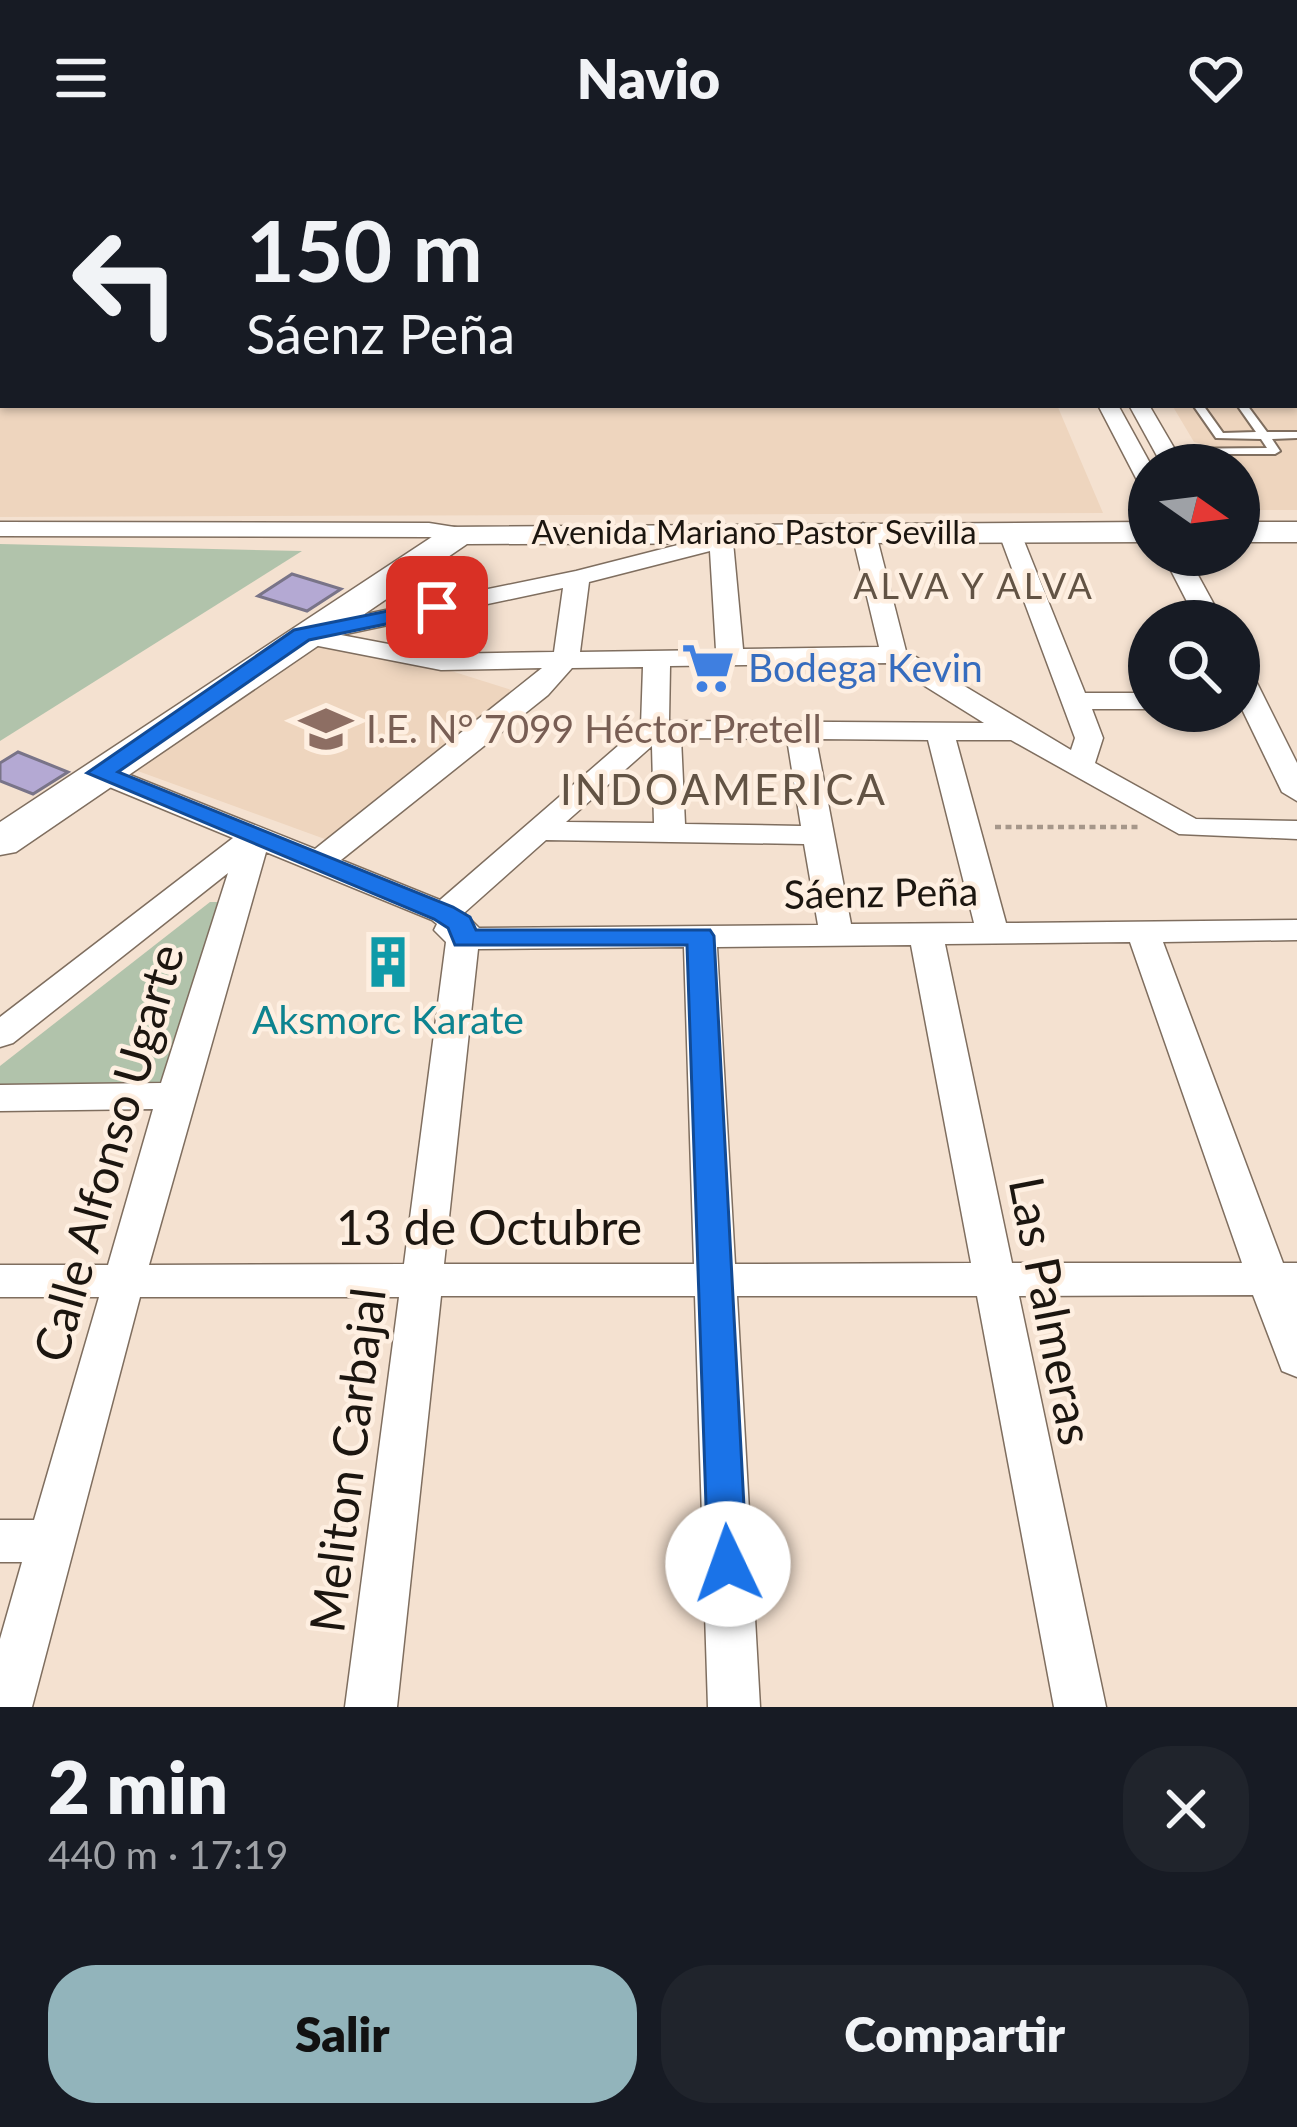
<!DOCTYPE html>
<html lang="es">
<meta charset="utf-8">
<style>
:root{--surface:#171b24;--page:#20242c;--text:#f1f3f6;--muted:#9ea1a6;--accent:#92b4bb}
body{margin:0;font-family:Lato,sans-serif;background:var(--page);color:var(--text);height:100vh;display:flex;flex-direction:column;font-size:45px;white-space:nowrap}
*{box-sizing:border-box;margin:0}
p{font-size:39px;color:var(--muted)}
.icon{flex:none;width:66px;height:66px;fill:none;stroke:currentColor;stroke-width:2;stroke-linecap:round;stroke-linejoin:round}
.map{position:relative;height:1551px;overflow:hidden}
.panel{display:flex;flex-direction:column;background:var(--surface);flex:1}
.panel>*{flex:none}
.guide{position:absolute;left:0px;top:0px;width:1299px;height:252px;box-shadow:0 3px 9px #0004;background:#171b24;color:var(--text);overflow:hidden}
.needle{width:78px;rotate:104deg}
.controls{position:absolute;left:1128px;top:288px;display:grid;gap:24px}
.controls a{display:grid;place-items:center;width:132px;height:132px;border-radius:50%;background:var(--surface);box-shadow:0 3px 9px #0004;font-size:60px}
.pin{position:absolute;display:grid;place-items:center;width:102px;height:102px;color:#fff;margin:-51px;border-radius:24px;box-shadow:0 6px 18px #0006}
.me{position:absolute;width:132px;margin:-66px;rotate:357deg;stroke-linejoin:round;filter:drop-shadow(0 0 9px #0008)}
.turn{display:flex;align-items:center;gap:42px;height:252px;padding:0 48px;font-size:54px}
.turn .icon{width:156px;height:156px;stroke-width:2.5}
.turn b{display:block;font-size:84px;line-height:102px}
.round{display:grid;place-items:center;flex:none;width:126px;height:126px;border-radius:48px;background:var(--page)}
.summary{display:flex;align-items:center;justify-content:space-between;height:204px;padding:0 48px}
h1{font-size:72px;font-weight:800;line-height:90px}
.button{display:flex;gap:24px;margin-top:auto;padding:24px 48px}
.button a{flex:1;height:138px;border-radius:48px;background:var(--accent);color:#111;font-size:48px;font-weight:800;line-height:138px;text-align:center}
.button a+a{background:var(--page);color:var(--text)}
header{display:flex;justify-content:space-between;align-items:center;height:156px;padding:0 48px;background:var(--surface);font-size:54px;font-weight:800}
.map>svg:first-child{display:block}
.built{fill:#eed5be}
.green{fill:#b1c3ab}
.building{fill:#b4a9d3;stroke:#797488;stroke-width:3}
.lines{fill:none;stroke-linecap:round;stroke-linejoin:round}
.lane-casing{stroke:#7f6e5f;stroke-width:4}
.street-casing{stroke:#7f6e5f;stroke-width:3}
.secondary-casing{stroke:#7f6e5f;stroke-width:3}
.path{stroke:#a6978a;stroke-width:4.5;stroke-dasharray:6 4.5;stroke-linecap:butt}
.lane{fill:#fff;fill-rule:evenodd}
.street{fill:#fff;fill-rule:evenodd}
.secondary{fill:#fff;fill-rule:evenodd}
.route{fill:#1a73e8;stroke:#114b97;stroke-width:3}
.labels{text-anchor:middle;stroke-width:9;stroke-linejoin:round;paint-order:stroke}
.far-street-label{font-size:33px;fill:#1c1610;stroke:#feefe1}
.far-neighbourhood-label{font-size:36px;letter-spacing:3px;fill:#625344;stroke:#feefe1}
.shop-label{font-size:39px;fill:#366cbe;stroke:#feefe1;text-anchor:start}
.education-label{font-size:39px;fill:#785e54;stroke:#feefe1;text-anchor:start}
.street-label{font-size:39px;fill:#1c1610;stroke:#feefe1}
.culture-label{font-size:39px;fill:#0d838f;stroke:#feefe1}
.neighbourhood-label{font-size:42px;letter-spacing:3px;fill:#625344;stroke:#feefe1}
.near-street-label{font-size:48px;fill:#1c1610;stroke:#feefe1}
</style>
<header><svg class="icon" aria-label="menu" viewBox="0 0 24 24"><path d="M4 6h16M4 12h16M4 18h16"/></svg>Navio<svg class="icon" aria-label="heart" viewBox="0 0 24 24"><path d="M12 20l-8-8c-3-5 5-10 8-4 3-6 11-1 8 4z"/></svg></header>
<div class="map">
<svg width="1297" height="1551" viewBox="0 0 1297 1551">
<rect width="100%" height="100%" fill="#f4e1d0"/>
<!-- built -->
<g class="built">
<polygon points="0,0 951,0 3,3 3,249 1057,249 1103,357 0,361"/>
<polygon points="1297,176 1297,354 1239,354 1239,309 1208,309 1205,305 1214,299 1206,289 1194,286 1172,249 1296,249"/>
<polygon points="306,485 445,513 521,537 333,686 124,610"/>
</g>
<!-- green -->
<g class="green">
<polygon points="0,388 302,395 0,585"/>
<polygon points="210,746 221,746 162,929 0,932 0,910"/>
</g>
<!-- building -->
<g class="building">
<polygon points="292,418 341,433 307,455 258,440"/>
<polygon points="18,596 68,616 33,638 0,625 0,607"/>
</g>
<g class="lines">
<!-- lane casing -->
<g class="lane-casing">
<g id="lane">
<polygon points="364,0 372,0 370,3 362,3"/>
<rect x="636" y="0" width="8" height="3"/>
<polygon points="882,0 890,0 891,3 883,3"/>
<polygon points="1219,0 1227,0 1230,3 1222,3"/>
<polygon points="164,1 267,1 271,3 160,3"/>
<rect x="0" y="7" width="3" height="4"/>
<rect x="0" y="38" width="3" height="4"/>
<rect x="0" y="95" width="3" height="6"/>
<rect x="0" y="135" width="3" height="6"/>
<rect x="1296" y="169" width="1" height="6"/>
<rect x="1296" y="242" width="1" height="7"/>
<polygon points="1193,249 1203,249 1223,277 1256,276 1237,249 1247,249 1267,276 1297,276 1297,282 1272,283 1280,295 1275,298 1162,298 1162,294 1166,293 1267,292 1261,283 1216,282"/>
</g>
</g>
<!-- street casing -->
<g class="street-casing">
<g id="street">
<polygon points="991,0 1005,0 1006,3 992,3"/>
<polygon points="1098,249 1118,249 1151,309 1149,333 1138,326"/>
<polygon points="1129,249 1149,249 1184,309 1162,309"/>
<polygon points="0,366 429,367 467,373 471,378 459,385 429,381 0,380"/>
<path d="M863,367l12,7 31,121 165,99 4,-12 -77,-207 4,-5h16l67,167h64v16h-57l11,29 -8,25 101,56 101,2v18l-118,-5 -168,-94h-55l50,183 291,-3v20l-134,2 120,321h14v114l-15,-6 -29,-76 -234,1 87,411h-52l-77,-411h-240l23,411h-52l-13,-411h-254l-44,411h-52l54,-410h-259l-108,410h-32v-68l22,-77h-22v-42h34l65,-223h-99v-32h108l45,-156 -153,2v-26l161,-2 67,-210 -215,170 -13,4v-30l233,-179 -143,-59 -5,-6 5,-6h20l205,82 227,-181 -101,2 -148,-29 -4,-6 4,-6 283,-58 133,-34 3,-11 8,-2 12,7 11,118 136,-2 -28,-117zM710,395l6,99 -136,2 9,-70zM563,432l-9,64 -113,2 -100,-19zM888,507l96,60 -315,-2 1,-55zM643,511l-2,59 -201,174 -99,-40 207,-165 24,-27zM681,582l106,1 14,87 -116,-2zM816,583l112,1 46,183 -123,1zM652,590l2,77 -88,-1zM546,684l258,4 14,81 -339,3 -15,-15zM266,696l166,68 5,4 -3,6 12,12 -42,322 -255,1zM1130,786l112,321h-230l-67,-319zM911,789l60,318 -236,1 -18,-317zM684,791l10,317h-250l34,-315z"/>
<polygon points="1163,399 1187,399 1223,465 1197,465"/>
<polygon points="1239,511 1253,519 1297,607 1297,645 1282,636 1239,547"/>
</g>
</g>
<!-- secondary casing -->
<g class="secondary-casing">
<g id="secondary">
<polygon points="1149,366 1149,386 467,388 16,696 0,699 0,666 447,371"/>
<rect x="1239" y="366" width="58" height="20"/>
</g>
</g>
<!-- path -->
<polyline class="path" points="995,671 1138,671"/>
<!-- lane -->
<use href="#lane" class="lane"/>
<!-- street -->
<use href="#street" class="street"/>
<!-- secondary -->
<use href="#secondary" class="secondary"/>
</g>
<!-- route -->
<polygon class="route" points="437,445 444,447 444,456 309,484 118,616 453,751 470,761 476,774 710,774 714,780 747,1408 741,1421 728,1426 714,1421 708,1408 687,789 455,789 448,772 434,763 87,617 294,474"/>
<!-- icons -->
<defs>
<g id="supermarket-bare" transform="scale(4.14)"><path d="M-6-5.5h2.5l.6 2H6L4.5 2H-2.5L-4.4-4H-6ZM-1.5 3.2a1.3 1.3 0 1 0 .1 0ZM3 3.2a1.3 1.3 0 1 0 .1 0Z" fill="#3f7fe0" stroke="#feefe1" stroke-width="2.5" paint-order="stroke"/></g>
<g id="school-bare" transform="scale(4.14)"><path d="M0-5L7-2L0 1L-7-2ZM-4 1L0 2.5L4 1V4Q0 6-4 4Z" fill="#8d6e63" stroke="#feefe1" stroke-width="2.5" paint-order="stroke"/></g>
<g id="building-bare" transform="scale(4.14)"><path d="M-4-6H4V6H1V3H-1V6H-4ZM-2.5-4.3h1.7v1.8h-1.7ZM.8-4.3h1.7v1.8H.8ZM-2.5-1h1.7V.8h-1.7ZM.8-1h1.7V.8H.8Z" fill="#0f9aa8" stroke="#feefe1" stroke-width="2.5" paint-order="stroke"/></g>
</defs>
<g fill-rule="evenodd">
<use href="#supermarket-bare" x="708" y="512"/>
<use href="#school-bare" x="326" y="573"/>
<use href="#building-bare" x="388" y="806"/>
</g>
<g class="labels">
<!-- far-street labels -->
<g class="far-street-label">
<text x="754" y="388">Avenida Mariano Pastor Sevilla</text>
</g>
<!-- far-neighbourhood labels -->
<g class="far-neighbourhood-label">
<text x="974" y="443">ALVA Y ALVA</text>
</g>
<!-- shop labels -->
<g class="shop-label">
<text x="748" y="526">Bodega Kevin</text>
</g>
<!-- education labels -->
<g class="education-label">
<text x="366" y="587">I.E. N° 7099 Héctor Pretell</text>
</g>
<!-- street labels -->
<g class="street-label">
<text transform="translate(881 737) rotate(-1)" y="14">Sáenz Peña</text>
</g>
<!-- culture labels -->
<g class="culture-label">
<text x="388" y="878">Aksmorc Karate</text>
</g>
<!-- neighbourhood labels -->
<g class="neighbourhood-label">
<text x="724" y="649">INDOAMERICA</text>
</g>
<!-- near-street labels -->
<g class="near-street-label">
<text transform="translate(109 997) rotate(-74)" y="17">Calle Alfonso Ugarte</text>
<text x="489" y="1089">13 de Octubre</text>
<text transform="translate(1051 1155) rotate(79)" y="17">Las Palmeras</text>
<text transform="translate(348 1304) rotate(-83)" y="17">Meliton Carbajal</text>
</g>
</g>
</svg>
<div class="controls">
<a><svg class="needle" viewBox="-14 -14 28 28"><path d="M0-13l5 13h-10z" fill="#e53935"/><path d="M0 13l5-13h-10z" fill="#9ea1a6"/></svg></a>
<a><svg class="icon" aria-label="search" viewBox="0 0 24 24"><circle cx="10" cy="10" r="6"/><path d="M15 15l6 6"/></svg></a>
</div>
<div class="pin" style="left:437px;top:451px;background:#d93025"><svg class="icon" aria-label="arrive" viewBox="0 0 24 24"><path d="M6 21V4h12l-3 4 3 4H6"/></svg></div>
<svg class="me" style="left:728px;top:1408px" viewBox="-20 -20 40 40"><circle r="19" fill="#fff"/><path d="M0-13L10 11 0 6-10 11z" fill="#1a73e8"/></svg>
<div class="guide">
<div class="turn"><svg class="icon" aria-label="left" viewBox="0 0 24 24"><path d="M17 20v-9H6M10 6l-5 5 5 5"/></svg><div><b>150 m</b>Sáenz Peña</div></div>
</div>
</div>
<section class="panel">
<div class="summary"><div><h1>2 min</h1><p>440 m · 17:19</p></div><a class="round"><svg class="icon" aria-label="close" viewBox="0 0 24 24"><path d="M6 6l12 12M18 6L6 18"/></svg></a></div>
<div class="button"><a>Salir</a><a>Compartir</a></div>
</section>
